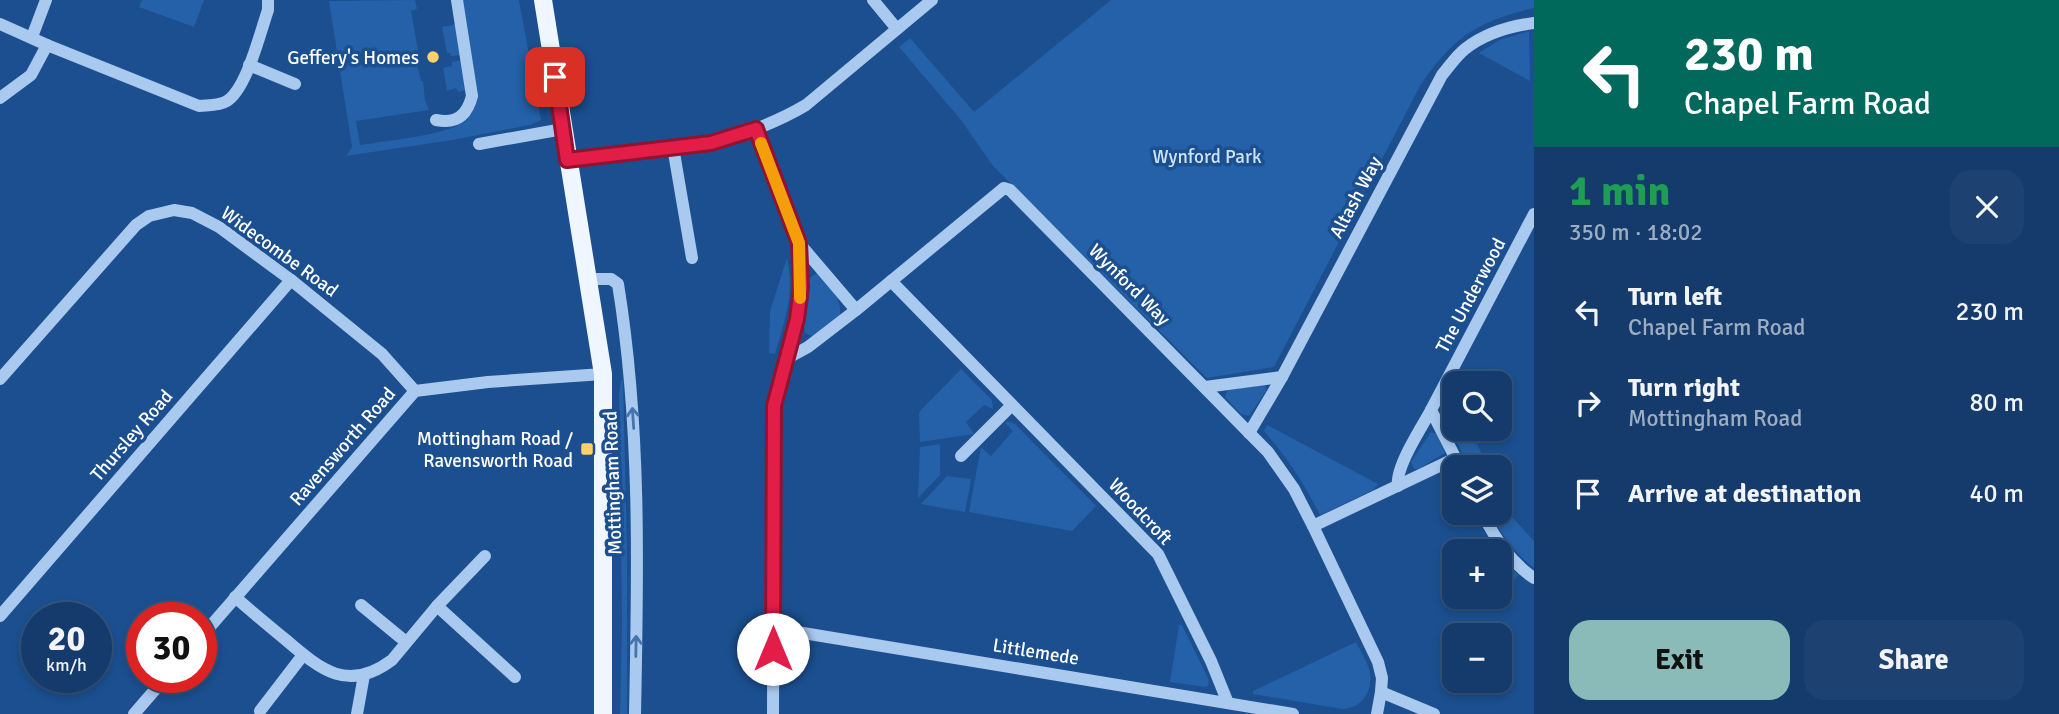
<!DOCTYPE html>
<meta charset="utf-8">
<style>
:root{--surface:#143b6b;--page:#1d4271;--text:#f1f3f6;--muted:#9dadc1;--line:#33557e;--accent:#8bbbb9}
body{margin:0;font-family:Signika,sans-serif;background:var(--page);color:var(--text);height:100vh;display:flex;flex-direction:column;font-size:26px;white-space:nowrap}
*{box-sizing:border-box;margin:0}
p{font-size:23px;color:var(--muted)}
.icon{flex:none;width:38px;height:38px;fill:none;stroke:currentColor;stroke-width:2;stroke-linecap:round;stroke-linejoin:round}
.map{position:relative;flex:1;overflow:hidden}
.sheet{display:flex;flex-direction:column;background:var(--surface);width:525px}
.sheet>*{flex:none}
.hud{background:#00695c;color:#fff;overflow:hidden}
.buttons{position:absolute;left:1442px;top:371px;display:grid;gap:14px}
.buttons a{display:grid;place-items:center;width:70px;height:70px;border-radius:14px;background:var(--surface);box-shadow:0 4px 10px #0003,0 0 0 2px var(--line);font-size:35px}
.speed{position:absolute;left:21px;top:602px;display:flex;gap:14px;font-size:35px;font-weight:700;text-align:center}
.speed>*{display:grid;place-content:center;width:91px;height:91px;border-radius:50%;background:var(--surface);box-shadow:0 4px 10px #0003,0 0 0 2px var(--line);line-height:1}
.speed small{font-size:18px;font-weight:400}
.speed .limit{border:10px solid #d22;background:#fff;color:#111}
.pin{position:absolute;display:grid;place-items:center;width:60px;height:60px;color:#fff;margin:-30px;border-radius:14px;box-shadow:0 4px 10px #0006}
.me{position:absolute;width:77px;margin:-38px;rotate:0deg;stroke-linejoin:round;filter:drop-shadow(0 0 5px #0008)}
.turn{display:flex;align-items:center;gap:24px;height:147px;padding:0 35px;font-size:32px}
.turn .icon{width:91px;height:91px;stroke-width:2.5}
.turn b{display:block;font-size:49px;line-height:60px}
.round{display:grid;place-items:center;flex:none;width:74px;height:74px;border-radius:21px;background:var(--page)}
.summary{display:flex;align-items:center;justify-content:space-between;height:119px;padding:0 35px}
h1{font-size:42px;font-weight:800;line-height:52px;color:#1e9e55}
.cta{display:flex;gap:14px;margin-top:auto;padding:14px 35px}
.cta a{flex:1;height:80px;border-radius:21px;background:var(--accent);color:#111;font-size:28px;font-weight:800;line-height:80px;text-align:center}
.cta a+a{background:var(--page);color:var(--text)}
ul{padding:0;list-style:none}
li{display:flex;align-items:center;gap:21px;height:91px;padding:0 35px}
li div{flex:1}
li b{display:block;font-size:26px}
li em{font-style:normal}
main{display:flex;flex:1;min-height:0}
.map>svg:first-child{display:block}
.green{fill:#2461a8}
.lines{fill:none;stroke-linecap:round;stroke-linejoin:round}
.minor{stroke:#a9c9ee;stroke-width:12}
.major{stroke:#f0f6ff;stroke-width:18}
.oneway{stroke:#4674ac}
.route-casing{stroke:#92132f;stroke-width:18}
.route{stroke:#e11d48;stroke-width:12}
.slow{stroke:#f59e0b;stroke-width:12}
.poi-dot{fill:#ffd166;stroke:#1b4f8f;stroke-width:2.5}
.labels{text-anchor:middle;stroke-width:7;stroke-linejoin:round;paint-order:stroke}
.poi-label{font-size:19px;fill:#fff;stroke:#1b4f8f;text-anchor:end}
.park-label{font-size:19px;fill:#cfe3fa;stroke:#1b4f8f}
.street-label{font-size:19px;fill:#fff;stroke:#1b4f8f}
</style>
<main>
<div class="map">
<svg width="1534" height="714" viewBox="0 0 1534 714">
<rect width="100%" height="100%" fill="#1b4f8f"/>
<!-- green -->
<g class="green">
<polygon points="142,0 204,0 194,27 139,7"/>
<path d="M415,0l2,9 -6,2 7,39 -4,1 7,30h2l2,19 4,10 -73,11 4,24c24,-4 87,-10 104,-23 8,-7 12,-15 13,-25l-15,-97h57l22,120 -11,5 -78,15 -106,16 6,-9 -23,-146z"/>
<path d="M1111,0h423v8c-58,14 -81,29 -114,78l-146,281 -67,11 -214,-212 -32,-46 -62,-73 11,-9 64,74z"/>
<polygon points="456,24 461,55 451,56 450,53 447,53 442,27"/>
<polygon points="1529,31 1530,81 1479,53 1499,40"/>
<polygon points="462,60 467,90 458,92 456,88 447,91 443,68 452,66 452,62"/>
<path d="M787,258c8,34 -2,63 -12,96l-6,-1 1,-42z"/>
<path d="M817,273c11,11 26,26 23,43l-21,18 -7,2 -7,-3 -1,-6 5,-28 -1,-20z"/>
<polygon points="961,369 992,400 993,409 984,405 966,422 974,434 920,442 919,414 921,410"/>
<polygon points="623,379 627,552 627,714 620,714 622,621 619,393 621,381"/>
<polygon points="1265,384 1266,391 1249,416 1241,414 1225,397 1228,389"/>
<polygon points="1454,398 1454,429 1470,429 1488,467 1469,467 1442,411 1450,399"/>
<polygon points="1008,421 1015,424 1096,506 1072,531 969,512 981,447 991,456 1013,431 1005,423"/>
<path d="M1267,425l111,59 -5,6 -53,25c-16,-32 -33,-58 -56,-84z"/>
<polygon points="1431,432 1438,434 1445,453 1418,469 1414,469 1411,462"/>
<polygon points="940,444 940,475 918,498 920,447"/>
<polygon points="947,476 971,479 965,512 921,504"/>
<path d="M1500,493l11,23 23,25v27c-19,-15 -33,-34 -44,-55h10z"/>
<polygon points="1503,559 1518,575 1507,590 1501,588 1500,585 1500,561"/>
<polygon points="1179,625 1182,625 1208,678 1209,685 1206,687 1170,682"/>
<path d="M1356,642c5,10 12,20 14,31 3,19 -9,36 -28,36l-89,-15v-3z"/>
</g>
<g class="lines">
<!-- minor -->
<g class="minor">
<polyline points="873,0 897,29"/>
<polyline points="0,24 47,45 31,75 0,98"/>
<polyline points="32,37 46,0"/>
<path d="M47,45l152,61c9,-1 20,0 28,-5 20,-13 33,-68 41,-91v-10"/>
<polyline points="249,65 295,84"/>
<path d="M436,120c20,4 31,-4 36,-24l-15,-96"/>
<polyline points="756,129 799,243 801,287 797,319 774,406 773,714"/>
<polyline points="479,144 563,129"/>
<polyline points="673,147 692,258"/>
<path d="M567,160l144,-17c34,-9 65,-20 95,-38l126,-105"/>
<polyline points="799,243 856,310"/>
<path d="M587,279h24l7,5c23,141 20,287 17,430"/>
<polyline points="891,281 1158,554 1211,661 1228,703"/>
<polyline points="786,359 808,347 856,310 1004,188 1010,190 1268,452 1294,489 1313,526 1456,458"/>
<polyline points="0,379 136,225 149,216 174,210 192,213 219,227 291,280 382,354 415,391"/>
<polyline points="1205,387 1282,377"/>
<path d="M1249,433l33,-56 160,-302c7,-8 14,-19 23,-26 19,-15 46,-23 69,-26"/>
<polyline points="961,456 1012,405"/>
<polyline points="1460,467 1431,410 1534,214"/>
<path d="M1398,486c-3,-19 23,-57 33,-76"/>
<path d="M1482,513c13,25 28,49 52,65"/>
<polyline points="1313,526 1378,662 1382,678 1381,692"/>
<path d="M235,597c17,15 34,29 51,43 35,30 62,53 106,20l45,-54 78,71"/>
<polyline points="361,605 406,642"/>
<polyline points="437,606 485,556"/>
<polyline points="0,616 291,280"/>
<polyline points="773,628 1293,714"/>
<polyline points="201,637 415,391 488,382 603,374"/>
<polyline points="260,711 303,655"/>
<polyline points="134,714 166,677"/>
<polyline points="357,714 364,675"/>
<polyline points="1377,714 1381,692 1434,714"/>
</g>
<!-- major -->
<polyline class="major" points="543,0 603,374 603,714"/>
</g>
<!-- one-way arrows -->
<defs><path id="oneway-shaft" d="M-6 0H5M1.5-3L5.5 0L1.5 3" fill="none" stroke-width="1.6" stroke-linecap="round" stroke-linejoin="round" transform="scale(1.75)"/></defs>
<g class="oneway">
<use href="#oneway-shaft" transform="translate(633 418) rotate(-94)"/>
<use href="#oneway-shaft" transform="translate(636 646) rotate(-89)"/>
</g>
<g class="lines">
<!-- route casing -->
<g class="route-casing">
<polyline id="route" points="555,77 567,160 711,143 756,129 799,243 801,287 797,319 774,406 773,649"/>
</g>
<!-- route -->
<use href="#route" class="route"/>
<!-- slow -->
<polyline class="slow" points="761,143 799,243 800,298"/>
</g>
<!-- markers -->
<g class="poi-dot">
<circle cx="433" cy="57" r="7"/>
<rect x="580" y="442" width="14" height="14" rx="3.5"/>
</g>
<g class="labels">
<!-- poi labels -->
<g class="poi-label">
<text x="419" y="64">Geffery's Homes</text>
<text x="573" y="445">Mottingham Road /<tspan x="573" dy="22">Ravensworth Road</tspan></text>
</g>
<!-- park labels -->
<g class="park-label">
<text x="1207" y="163">Wynford Park</text>
</g>
<!-- street labels -->
<g class="street-label">
<text transform="translate(1355 197) rotate(-62)" y="7">Altash Way</text>
<text transform="translate(280 251) rotate(36)" y="7">Widecombe Road</text>
<text transform="translate(1130 284) rotate(45)" y="7">Wynford Way</text>
<text transform="translate(1470 295) rotate(-62)" y="7">The Underwood</text>
<text transform="translate(131 435) rotate(-49)" y="7">Thursley Road</text>
<text transform="translate(342 446) rotate(-49)" y="7">Ravensworth Road</text>
<text transform="translate(612 483) rotate(-92)" y="7">Mottingham Road</text>
<text transform="translate(1141 511) rotate(47)" y="7">Woodcroft</text>
<text transform="translate(1036 651) rotate(9)" y="7">Littlemede</text>
</g>
</g>
</svg>
<div class="buttons">
<a><svg class="icon" aria-label="search" viewBox="0 0 24 24"><circle cx="10" cy="10" r="6"/><path d="M15 15l6 6"/></svg></a>
<a><svg class="icon" aria-label="layers" viewBox="0 0 24 24"><path d="M12 4l9 5-9 5-9-5zM3 14l9 5 9-5"/></svg></a>
<a>+</a>
<a>−</a>
</div>
<div class="speed"><div>20<small>km/h</small></div><div class="limit">30</div></div>
<div class="pin" style="left:555px;top:77px;background:#d93025"><svg class="icon" aria-label="arrive" viewBox="0 0 24 24"><path d="M6 21V4h12l-3 4 3 4H6"/></svg></div>
<svg class="me" style="left:773px;top:649px" viewBox="-20 -20 40 40"><circle r="19" fill="#fff"/><path d="M0-13L10 11 0 6-10 11z" fill="#e11d48"/></svg>
</div>
<section class="sheet">
<div class="hud">
<div class="turn"><svg class="icon" aria-label="left" viewBox="0 0 24 24"><path d="M17 20v-9H6M10 6l-5 5 5 5"/></svg><div><b>230 m</b>Chapel Farm Road</div></div>
</div>
<div class="summary"><div><h1>1 min</h1><p>350 m · 18:02</p></div><a class="round"><svg class="icon" aria-label="close" viewBox="0 0 24 24"><path d="M6 6l12 12M18 6L6 18"/></svg></a></div>
<ul>
<li><svg class="icon" aria-label="left" viewBox="0 0 24 24"><path d="M17 20v-9H6M10 6l-5 5 5 5"/></svg><div><b>Turn left</b><p>Chapel Farm Road</p></div><em>230 m</em></li>
<li><svg class="icon" aria-label="right" viewBox="0 0 24 24"><path d="M7 20v-9h11M14 6l5 5-5 5"/></svg><div><b>Turn right</b><p>Mottingham Road</p></div><em>80 m</em></li>
<li><svg class="icon" aria-label="arrive" viewBox="0 0 24 24"><path d="M6 21V4h12l-3 4 3 4H6"/></svg><div><b>Arrive at destination</b></div><em>40 m</em></li>
</ul>
<div class="cta"><a>Exit</a><a>Share</a></div>
</section>
</main>
